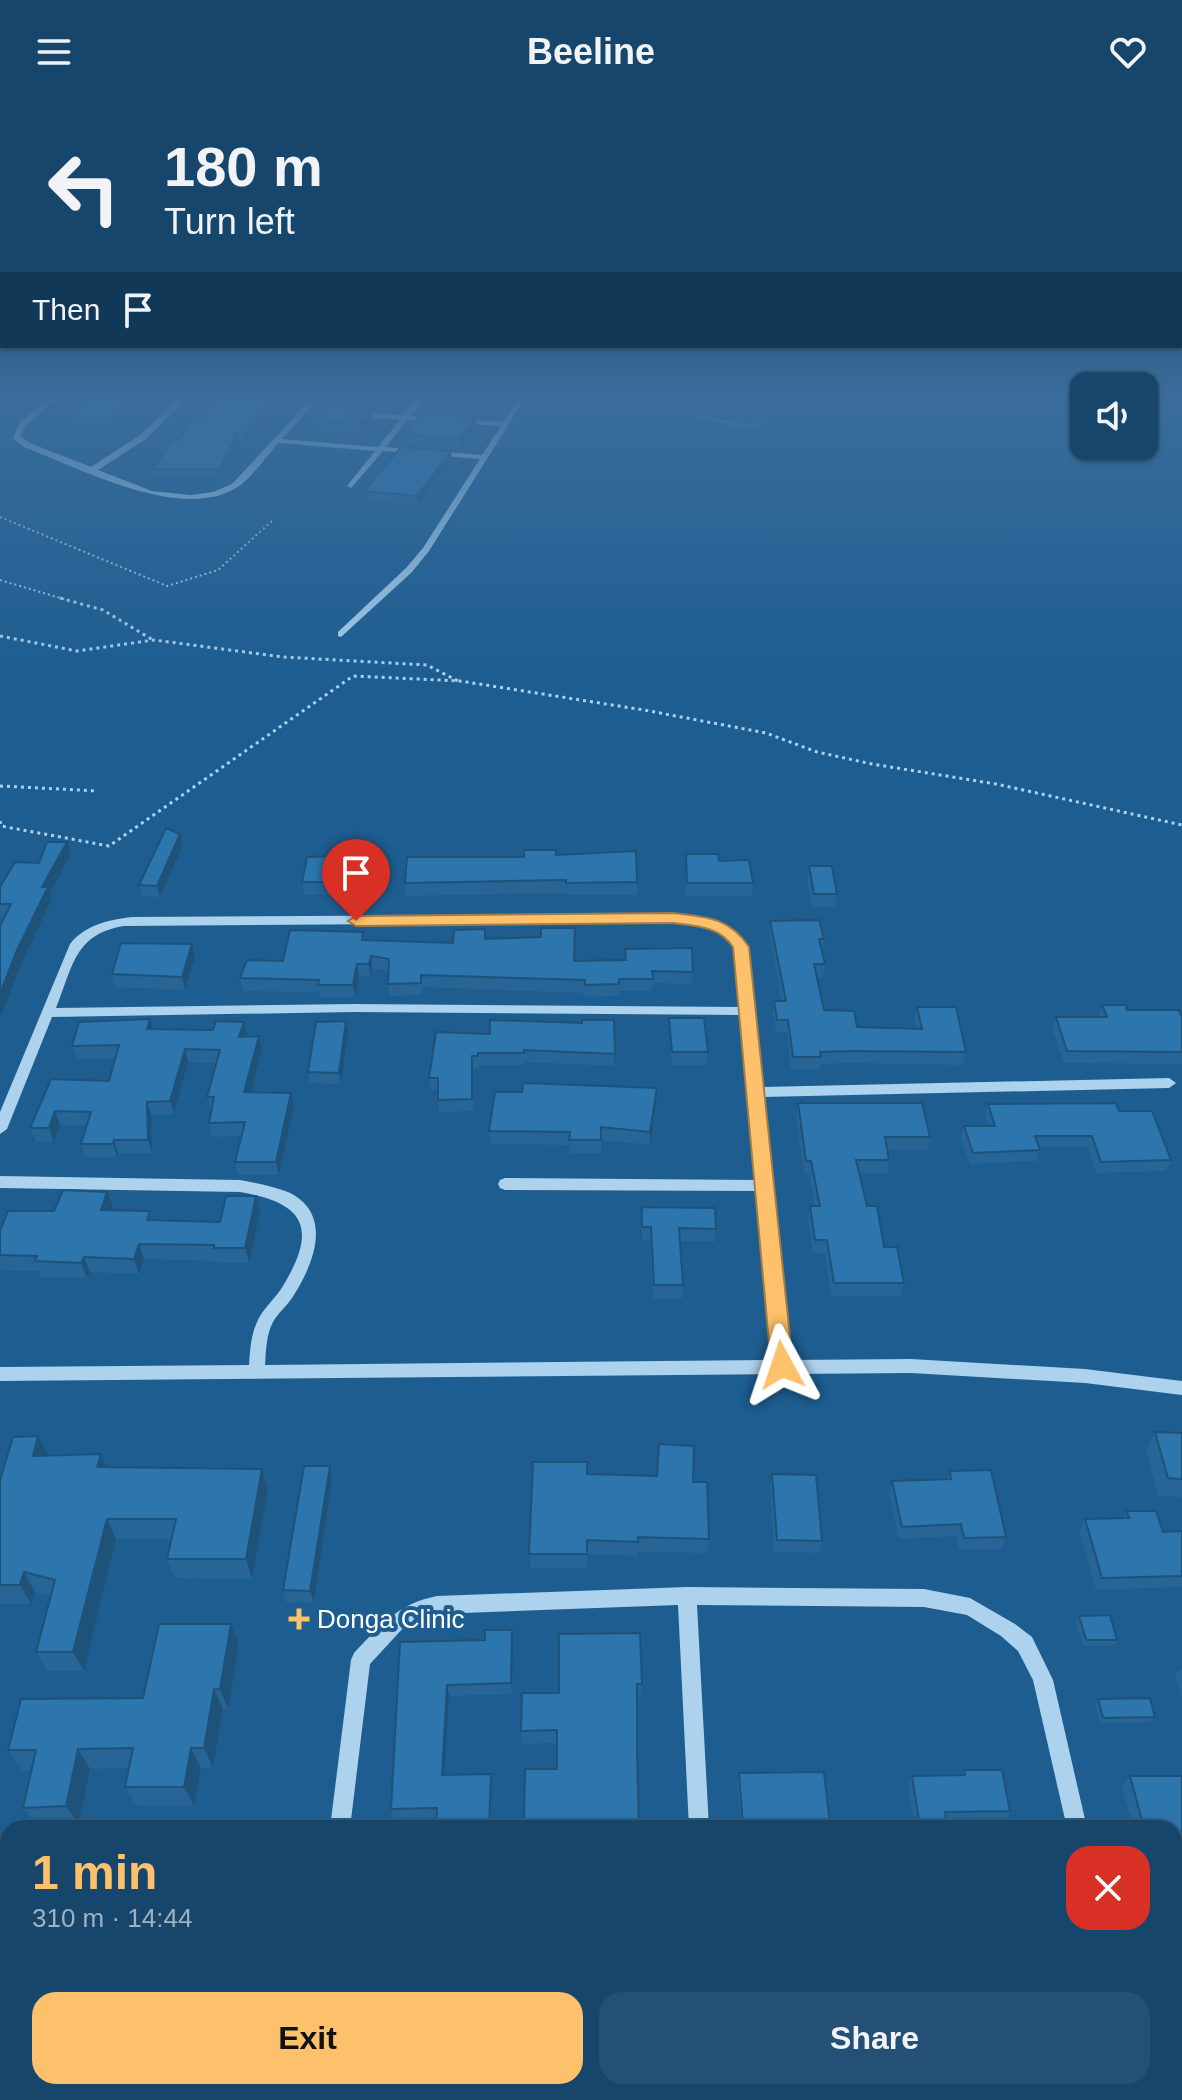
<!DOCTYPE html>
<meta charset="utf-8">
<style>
:root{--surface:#16466c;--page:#235074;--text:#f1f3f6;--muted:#9eb1c2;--line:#355e7f;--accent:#fdc16b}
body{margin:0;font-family:Helvetica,sans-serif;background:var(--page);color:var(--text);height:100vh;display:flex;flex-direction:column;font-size:30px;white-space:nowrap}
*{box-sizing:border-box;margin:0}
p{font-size:26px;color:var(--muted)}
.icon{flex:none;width:44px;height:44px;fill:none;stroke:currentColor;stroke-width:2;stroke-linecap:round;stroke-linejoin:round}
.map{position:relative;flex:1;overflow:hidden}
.side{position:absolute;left:0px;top:1716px;width:1182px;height:280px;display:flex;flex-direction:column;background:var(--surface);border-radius:24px 24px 0 0;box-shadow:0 2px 6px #0004,0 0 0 2px var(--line)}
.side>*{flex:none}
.guide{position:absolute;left:0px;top:0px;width:1182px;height:244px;box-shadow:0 2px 6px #0004,0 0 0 2px var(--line);background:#16466c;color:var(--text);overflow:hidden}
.tools{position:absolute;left:1070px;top:268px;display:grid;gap:16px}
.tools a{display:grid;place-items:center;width:88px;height:88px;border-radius:16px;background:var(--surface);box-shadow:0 2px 6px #0004,0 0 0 2px var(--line);font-size:40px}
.pin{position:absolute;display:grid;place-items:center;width:68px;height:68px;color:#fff;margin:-82px -34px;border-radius:50% 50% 50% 0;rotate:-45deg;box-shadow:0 0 8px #0007}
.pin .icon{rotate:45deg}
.me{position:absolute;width:88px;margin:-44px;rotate:355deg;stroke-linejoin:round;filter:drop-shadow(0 0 6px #0008)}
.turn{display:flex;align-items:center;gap:28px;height:168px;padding:0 32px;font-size:36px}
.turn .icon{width:104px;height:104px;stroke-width:2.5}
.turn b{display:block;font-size:56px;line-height:68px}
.then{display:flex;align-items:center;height:76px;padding:0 32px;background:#0003;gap:16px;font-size:30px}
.round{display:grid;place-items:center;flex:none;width:84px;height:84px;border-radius:24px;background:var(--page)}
.summary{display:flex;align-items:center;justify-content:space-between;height:136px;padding:0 32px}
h1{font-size:48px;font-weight:600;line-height:60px;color:var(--accent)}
.cta{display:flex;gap:16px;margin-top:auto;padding:16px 32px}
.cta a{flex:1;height:92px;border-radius:24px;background:var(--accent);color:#111;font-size:32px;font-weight:600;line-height:92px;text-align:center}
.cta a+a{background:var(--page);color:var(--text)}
header{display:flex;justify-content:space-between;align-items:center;height:104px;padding:0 32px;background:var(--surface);font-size:36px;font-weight:600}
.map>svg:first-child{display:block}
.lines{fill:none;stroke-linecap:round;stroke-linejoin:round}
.path-far1{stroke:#acd2ed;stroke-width:2;stroke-dasharray:2 3;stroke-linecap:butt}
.path{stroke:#acd2ed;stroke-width:3;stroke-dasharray:3 4;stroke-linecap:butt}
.minor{fill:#acd2ed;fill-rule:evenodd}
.wall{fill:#266595}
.shaded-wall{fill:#1f5279}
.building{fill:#2c75ad;stroke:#1f5279;stroke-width:2}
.route{fill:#fdc16b;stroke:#a47d46;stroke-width:2}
.poi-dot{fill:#fdc16b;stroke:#1d5d90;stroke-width:3}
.labels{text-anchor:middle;stroke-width:8;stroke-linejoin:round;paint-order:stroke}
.near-poi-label{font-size:26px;fill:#fff;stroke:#1d5d90;text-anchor:start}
</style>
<header><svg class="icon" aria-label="menu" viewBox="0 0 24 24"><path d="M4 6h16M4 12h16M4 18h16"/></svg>Beeline<svg class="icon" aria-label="heart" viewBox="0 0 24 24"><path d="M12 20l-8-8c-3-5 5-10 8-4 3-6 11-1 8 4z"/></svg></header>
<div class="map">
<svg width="1182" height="1996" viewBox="0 0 1182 1996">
<rect width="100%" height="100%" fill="#1d5d90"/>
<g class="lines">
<!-- path-far1 -->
<g class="path-far1">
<polyline points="618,293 742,322 759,321 764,313 785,305 786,293"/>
<polyline points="0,413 167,482 218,466 272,417"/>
<polyline points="0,476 67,496"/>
</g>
<!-- path -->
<g class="path">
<polyline points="60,494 103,506 153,536"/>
<polyline points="0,532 77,547 154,536 283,553 427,561 458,577"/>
<polyline points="0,682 98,687"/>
<polyline points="0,717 1,722 109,742 353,572 460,577 644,606 766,629 817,648 872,660 996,680 1182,721"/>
</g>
<!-- minor -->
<g class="minor">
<path d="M52,293h8l-35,29 -5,10 10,7 61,24 49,-32 40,-38h8l-42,42 -48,31 54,21 38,4 23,-3 19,-8 81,-87h7l-38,42 96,8 22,-27 -46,-4 -4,-2 1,-2 52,3 15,-18h7l-14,19 26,2h3v4l-33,-2 -21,27 96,8 19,-29 -43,-3 -4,-2 1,-2 49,3 15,-25h7l-97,154 -17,21 -71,65 -3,-1v-4l68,-64 17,-20 57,-89 -97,-8 -32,37 -4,-2 28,-35 -97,-8c-11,13 -28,37 -42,45 -57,34 -156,-20 -212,-41l-11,-9 6,-15z"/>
<path d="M673,810c30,3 57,6 74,33l15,140 407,-9 7,5 -7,5 -406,9 27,263 121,-1 174,10 97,12v14l-97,-12 -174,-10 -911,8v-14l249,-2c1,-15 2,-30 8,-43 6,-14 18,-23 26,-36 35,-58 22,-83 -43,-94l-240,-4v-12l240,4c16,3 33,6 48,12 47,22 25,74 4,106 -6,9 -14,15 -19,24 -7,13 -7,29 -8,43l508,-5 -15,-169 -253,-1 -5,-2 -2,-4 2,-4 5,-2 252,2 -16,-165 -387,-3 -302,5 -45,112 -7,5v-22l70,-168c15,-19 38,-24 62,-27zM673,818c24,2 48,3 62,25l5,60 -386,-3 -298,4c17,-41 18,-74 68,-82z"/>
<path d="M687,1483l237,2 46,9 45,26 17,13 21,43 34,148h-20l-34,-148 -15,-29 -17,-15 -34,-21 -43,-8 -227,-2 12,223h-20l-11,-223 -241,9 -13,2 -19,10 -35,38 -20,164h-20l21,-168 3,-7c27,-28 43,-49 83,-57z"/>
<polygon points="296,1988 320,1988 319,1996 295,1996"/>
<rect x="701" y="1988" width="24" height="8"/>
<polygon points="1126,1988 1150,1988 1152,1996 1128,1996"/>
</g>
</g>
<!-- wall -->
<g class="wall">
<polygon points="0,293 25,293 21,297 0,296"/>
<polygon points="134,293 135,306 126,306 116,319 71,320 70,315"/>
<polygon points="220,293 285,293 280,302 245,336 238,336 221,372 154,371 153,365 178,336 199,318"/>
<polygon points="333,293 391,293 382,306 334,303"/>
<polygon points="433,293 495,293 483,313 429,309 428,299"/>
<polygon points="476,313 476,323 459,346 408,342 407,331"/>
<polygon points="315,316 373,316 361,331 316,326"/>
<polygon points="452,356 418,401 365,396 364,387"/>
<polygon points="180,730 183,741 160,793 142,792 139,781"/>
<polygon points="67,738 71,750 50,789 52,795 22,858 5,812 0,812 0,783 39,759"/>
<polygon points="378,747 380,759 374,790 305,791 302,778 346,752"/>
<polygon points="686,750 719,757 753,779 752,792 686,792"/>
<polygon points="556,751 637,778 637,791 566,791 566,789 406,792 405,779 524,753"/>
<polygon points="809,762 837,790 835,803 812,803 807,775"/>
<polygon points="770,817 824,835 822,847 825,860 823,873 817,873 824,906 857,923 917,925 915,915 917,903 966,948 963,961 849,959 820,960 819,966 791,965 787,928 776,928 773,909 774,897 782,897 769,829"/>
<polygon points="485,835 574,857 693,868 692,880 653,879 652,887 619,887 619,892 585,893 585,889 422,883 422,891 390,892 388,880 389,867 372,864 370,873 359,872 355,893 320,893 319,888 243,887 240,874 364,836 453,839"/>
<polygon points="192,840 195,853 185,886 115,883 112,870"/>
<polygon points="1102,901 1182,913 1182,960 1064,959 1052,924 1056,913 1099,913"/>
<polygon points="669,914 708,948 707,961 672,961 669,927"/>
<polygon points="614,916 614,962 525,958 524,961 479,961 479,964 473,964 473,1007 439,1008 438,986 431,986 429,974 490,930"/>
<polygon points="153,925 247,931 246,932 262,945 250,988 291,989 294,1002 279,1071 238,1071 235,1058 241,1032 212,1033 209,1019 211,1006 207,993 216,959 188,958 174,1010 151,1011 152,1049 118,1049 117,1053 85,1053 81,1040 87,1021 60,1021 54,1038 36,1038 30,1024 51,975 109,977 116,954 76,955 72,942"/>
<polygon points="348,929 341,980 310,979 308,968"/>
<polygon points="657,984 656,997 650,1041 601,1036 601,1049 570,1049 570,1041 490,1040 489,1027 522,988"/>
<polygon points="798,999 930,1033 927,1046 888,1046 889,1056 887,1069 859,1069 867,1102 884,1143 904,1179 900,1192 831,1192 825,1149 813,1149 808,1115 810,1102 815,1102 809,1070 804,1070 796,1012"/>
<polygon points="988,1000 1119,1007 1171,1056 1166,1067 1096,1069 1088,1043 1039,1043 1040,1046 1037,1057 970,1060 961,1034 964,1022 988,1022 985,1011"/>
<polygon points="113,1103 112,1106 153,1116 220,1118 260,1108 249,1159 218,1159 218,1157 144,1155 139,1170 90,1168 87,1174 41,1173 39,1167 0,1166 0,1127 54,1107"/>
<polygon points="642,1103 716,1125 714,1138 680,1137 683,1181 682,1194 653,1194 650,1136 642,1136"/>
<polygon points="1155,1328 1182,1329 1182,1393 1158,1392 1146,1346"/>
<polygon points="38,1332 48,1351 101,1350 106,1363 262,1365 268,1386 252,1475 175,1474 167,1455 171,1435 116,1435 84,1567 47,1567 36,1548 51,1492 35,1488 31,1500 0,1500 0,1376"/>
<polygon points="330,1362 332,1375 314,1498 286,1498 283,1486"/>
<polygon points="950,1367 1006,1433 1002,1445 959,1445 957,1432 899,1435 889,1389 892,1377 947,1375"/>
<polygon points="587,1370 693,1378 709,1435 707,1449 638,1448 637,1452 587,1450 587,1464 530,1464 529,1450"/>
<polygon points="772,1370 822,1437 819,1449 774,1448 770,1382"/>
<polygon points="1127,1407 1163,1428 1182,1427 1182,1483 1096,1486 1079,1427 1085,1415 1123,1414"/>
<polygon points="1079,1512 1117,1536 1114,1541 1083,1542 1076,1517"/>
<polygon points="231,1520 239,1541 228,1605 223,1605 213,1664 201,1664 194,1702 137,1702 125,1683 129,1664 90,1665 79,1721 37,1723 23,1704 31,1666 22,1666 8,1646 143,1594"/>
<polygon points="513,1537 512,1590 449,1592 445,1671 492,1680 490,1724 436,1724 437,1714 394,1715 391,1705 400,1538"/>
<polygon points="1179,1566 1182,1566 1182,1594 1175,1572"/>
<polygon points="642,1580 641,1593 637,1593 637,1646 639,1724 525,1724 524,1715 557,1665 557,1639 522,1640 521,1627 559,1589"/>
<polygon points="1098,1595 1155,1613 1151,1618 1100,1619 1095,1601"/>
<polygon points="964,1666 1010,1707 1006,1715 946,1716 943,1723 915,1723 908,1680 912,1672 962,1671"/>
<polygon points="739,1669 830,1722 830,1724 741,1724 737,1679"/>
<polygon points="1130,1672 1182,1672 1182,1957 1174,1926 1174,1724 1133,1724 1122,1683"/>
<polygon points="795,1988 838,1988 839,1996 796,1996"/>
<polygon points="985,1988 1065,1988 1066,1996 987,1996"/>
</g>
<!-- shaded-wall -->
<g class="shaded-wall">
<polygon points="280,293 285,293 280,302 245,336 244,330"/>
<polygon points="383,293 391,293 382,306 381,296"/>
<polygon points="489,293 495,293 483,313 482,303"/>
<polygon points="124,301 126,306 116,319 115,314"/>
<polygon points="372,306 373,316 361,331 359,321"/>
<polygon points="476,313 476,323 459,346 459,336"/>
<polygon points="237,330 238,336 221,372 220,365"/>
<polygon points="451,347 452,356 418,401 417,392"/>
<polygon points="180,730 183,741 160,793 157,782"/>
<polygon points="67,738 71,750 50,789 52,795 22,858 0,914 0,890 42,783"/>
<polygon points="378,747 380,759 374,790 372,778"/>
<polygon points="192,840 195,853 185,886 182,873"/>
<polygon points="371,852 372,864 370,873 369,860"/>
<polygon points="357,860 359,872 355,893 353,881"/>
<polygon points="150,915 154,928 147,925"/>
<polygon points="346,917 348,929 341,980 339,969"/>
<polygon points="244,918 247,931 243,946 239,933"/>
<polygon points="259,932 262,945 247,1002 244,988"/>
<polygon points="185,945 188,958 174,1010 170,997"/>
<polygon points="657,984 656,997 650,1041 650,1028"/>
<polygon points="291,989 294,1002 279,1071 276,1058"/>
<polygon points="147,998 151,1011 152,1049 148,1036"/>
<polygon points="55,1007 60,1021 54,1038 49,1024"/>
<polygon points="114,1036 118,1049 117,1053 113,1040"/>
<polygon points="107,1088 113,1103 106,1121 101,1106"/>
<polygon points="256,1092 260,1108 249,1159 245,1144"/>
<polygon points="139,1140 144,1155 139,1170 134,1155"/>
<polygon points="84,1153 90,1168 87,1174 81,1159"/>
<polygon points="38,1332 49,1352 33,1352"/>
<polygon points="101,1350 110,1371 97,1363"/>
<polygon points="330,1362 332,1375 314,1498 310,1487"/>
<polygon points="262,1365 268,1386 252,1475 246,1455"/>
<polygon points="107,1415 116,1435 84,1567 73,1548"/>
<polygon points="24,1468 35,1488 31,1500 20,1481"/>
<polygon points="231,1520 239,1541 228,1605 220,1585"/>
<polygon points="512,1526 513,1537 512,1590 511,1579"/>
<polygon points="447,1581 449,1592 444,1681 442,1671"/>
<polygon points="214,1585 223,1605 213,1664 204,1644"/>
<polygon points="191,1644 201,1664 194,1702 184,1683"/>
<polygon points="78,1645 90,1665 79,1721 66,1702"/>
<polygon points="491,1670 492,1680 490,1724 489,1724"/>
</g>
<!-- building -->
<g class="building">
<polygon points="84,293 134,293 134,301 124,301 115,314 70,315"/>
<polygon points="220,293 280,293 244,330 237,330 220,365 153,365 172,336 178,336 190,317 199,318 210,301 214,301"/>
<polygon points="343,293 383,293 381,296"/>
<polygon points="433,293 489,293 482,303 428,299"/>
<polygon points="325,302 372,306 359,321 315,316"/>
<polygon points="422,309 476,313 459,336 407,331"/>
<polygon points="401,343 451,347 417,392 364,387"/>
<polygon points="166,724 180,730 157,782 139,781"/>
<polygon points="47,738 67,738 42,783 48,783 17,846 0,890 0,822 11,800 0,800 0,783 15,758 39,759"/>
<polygon points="524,746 556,746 556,751 636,747 637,778 566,779 566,776 405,779 407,753 524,753"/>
<polygon points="347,747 378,747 372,778 302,778 307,753 346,752"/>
<polygon points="686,750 718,750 719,757 749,756 753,779 687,779"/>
<polygon points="809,762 832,762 837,790 814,790"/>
<polygon points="819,816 824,835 819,835 825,860 814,860 824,906 854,907 857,923 922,925 917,903 956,903 966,948 851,947 820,948 821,953 793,953 788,916 777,916 774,897 786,897 770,817"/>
<polygon points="541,824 575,824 574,857 626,856 625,845 692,844 693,868 652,867 653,875 619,875 619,880 585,881 585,876 421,871 421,879 388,880 389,855 371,852 369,860 357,860 353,881 318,881 319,876 240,874 247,856 283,857 290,826 363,828 362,836 453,839 454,826 485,825 485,835 541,833"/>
<polygon points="121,839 192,840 182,873 112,870"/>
<polygon points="1102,901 1126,901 1127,906 1179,906 1182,913 1182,948 1067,947 1056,913 1107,913"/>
<polygon points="669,914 704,914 708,948 672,948"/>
<polygon points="150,915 147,925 213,926 216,917 244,918 239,933 259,932 244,988 291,989 276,1058 235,1058 245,1018 209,1019 214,993 207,993 220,946 185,945 170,997 147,998 148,1036 114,1036 113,1040 81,1040 91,1008 55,1007 49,1024 30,1024 51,975 109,977 119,941 72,942 79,918"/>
<polygon points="490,916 582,919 582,916 614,916 615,950 524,946 524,949 478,949 478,952 472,952 472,995 438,996 438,974 429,974 436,928 490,930"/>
<polygon points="346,917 339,969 308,968 316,918"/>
<polygon points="523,979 657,984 650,1028 601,1023 601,1036 569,1036 570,1028 489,1027 495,988 522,988"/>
<polygon points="798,999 922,999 930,1033 885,1033 889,1056 856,1056 867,1102 877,1102 884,1143 897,1143 904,1179 834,1179 827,1136 815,1136 810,1102 820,1102 811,1057 806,1057"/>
<polygon points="1116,999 1119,1007 1152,1007 1171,1056 1101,1058 1092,1032 1035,1032 1040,1046 973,1049 964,1022 995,1022 988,1000"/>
<polygon points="63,1086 107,1088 101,1106 150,1107 147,1116 220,1118 226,1092 256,1092 245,1144 214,1144 214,1141 139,1140 134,1155 84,1153 81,1159 35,1157 37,1152 0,1151 0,1127 8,1107 54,1107"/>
<polygon points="642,1103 715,1104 716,1125 679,1124 683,1181 654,1181 651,1123 642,1123"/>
<polygon points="1155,1328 1182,1329 1182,1375 1168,1374"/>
<polygon points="38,1332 33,1352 101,1350 97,1363 262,1365 246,1455 167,1455 176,1415 107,1415 73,1548 36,1548 55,1476 24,1468 20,1481 0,1481 0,1376 13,1333"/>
<polygon points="659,1340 694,1342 693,1378 707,1378 709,1435 638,1433 638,1438 587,1436 587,1450 529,1450 533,1358 587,1358 587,1370 657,1372"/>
<polygon points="304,1362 330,1362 310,1487 283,1486"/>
<polygon points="991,1366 1006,1433 964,1434 961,1420 902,1423 892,1377 951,1375 950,1367"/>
<polygon points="772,1370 816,1371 822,1437 777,1436"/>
<polygon points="1127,1407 1156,1407 1163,1428 1182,1427 1182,1472 1102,1474 1085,1415 1129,1414"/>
<polygon points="1110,1511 1117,1536 1086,1536 1079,1512"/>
<polygon points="159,1520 231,1520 220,1585 214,1585 204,1644 191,1644 184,1683 125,1683 133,1644 78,1645 66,1702 23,1704 36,1646 8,1646 21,1595 143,1594"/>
<polygon points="485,1526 512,1526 511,1579 447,1581 442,1671 491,1670 489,1724 436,1724 437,1704 391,1705 400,1538 485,1536"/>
<polygon points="640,1529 642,1580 637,1580 637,1646 639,1724 533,1724 533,1715 524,1715 525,1665 557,1665 557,1626 521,1627 522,1589 559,1589 559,1530"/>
<polygon points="1150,1594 1155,1613 1103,1614 1098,1595"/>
<polygon points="964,1666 1002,1666 1010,1707 945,1708 946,1715 919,1716 912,1672 965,1671"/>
<polygon points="824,1668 830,1722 743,1723 739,1669"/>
<polygon points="1130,1672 1182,1672 1182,1895 1174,1863 1174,1724 1144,1724"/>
<polygon points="799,1988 838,1988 839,1996 799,1996"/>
<polygon points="992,1988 1065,1988 1066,1996 994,1996"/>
</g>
<!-- sky -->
<linearGradient id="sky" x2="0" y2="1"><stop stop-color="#10334f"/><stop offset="0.51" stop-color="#3a6d9c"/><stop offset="1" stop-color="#3a6d9c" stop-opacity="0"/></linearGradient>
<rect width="1182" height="573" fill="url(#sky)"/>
<!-- route -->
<path class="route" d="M673,809c33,4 56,4 76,34l44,418 -3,7 -8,2 -7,-2 -4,-7 -38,-418c-14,-21 -38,-21 -60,-24l-317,3 -8,-5 8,-5z"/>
<!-- markers -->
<path class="poi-dot" d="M295 1503h8v8h8v8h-8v8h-8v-8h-8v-8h8z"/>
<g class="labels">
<!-- near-poi labels -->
<g class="near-poi-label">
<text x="317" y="1524">Donga Clinic</text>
</g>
</g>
</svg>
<div class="tools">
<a><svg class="icon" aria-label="sound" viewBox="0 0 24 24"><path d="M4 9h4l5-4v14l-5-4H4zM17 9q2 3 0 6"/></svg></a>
</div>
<div class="pin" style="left:356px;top:817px;background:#d93025"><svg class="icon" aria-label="arrive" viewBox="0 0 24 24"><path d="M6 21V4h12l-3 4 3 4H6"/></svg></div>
<svg class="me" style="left:782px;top:1261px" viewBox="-20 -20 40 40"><path d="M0-17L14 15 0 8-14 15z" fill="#fdc16b" stroke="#fff" stroke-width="4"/></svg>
<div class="guide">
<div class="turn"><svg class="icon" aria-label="left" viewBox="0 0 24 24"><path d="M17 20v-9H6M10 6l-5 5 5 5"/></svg><div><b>180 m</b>Turn left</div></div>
<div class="then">Then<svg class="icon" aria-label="arrive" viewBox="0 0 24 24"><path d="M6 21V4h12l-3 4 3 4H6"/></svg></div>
</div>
<section class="side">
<div class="summary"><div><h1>1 min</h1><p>310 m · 14:44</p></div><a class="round" style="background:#d93025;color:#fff"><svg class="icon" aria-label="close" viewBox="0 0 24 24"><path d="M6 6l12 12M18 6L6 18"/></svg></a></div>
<div class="cta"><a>Exit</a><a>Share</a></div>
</section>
</div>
